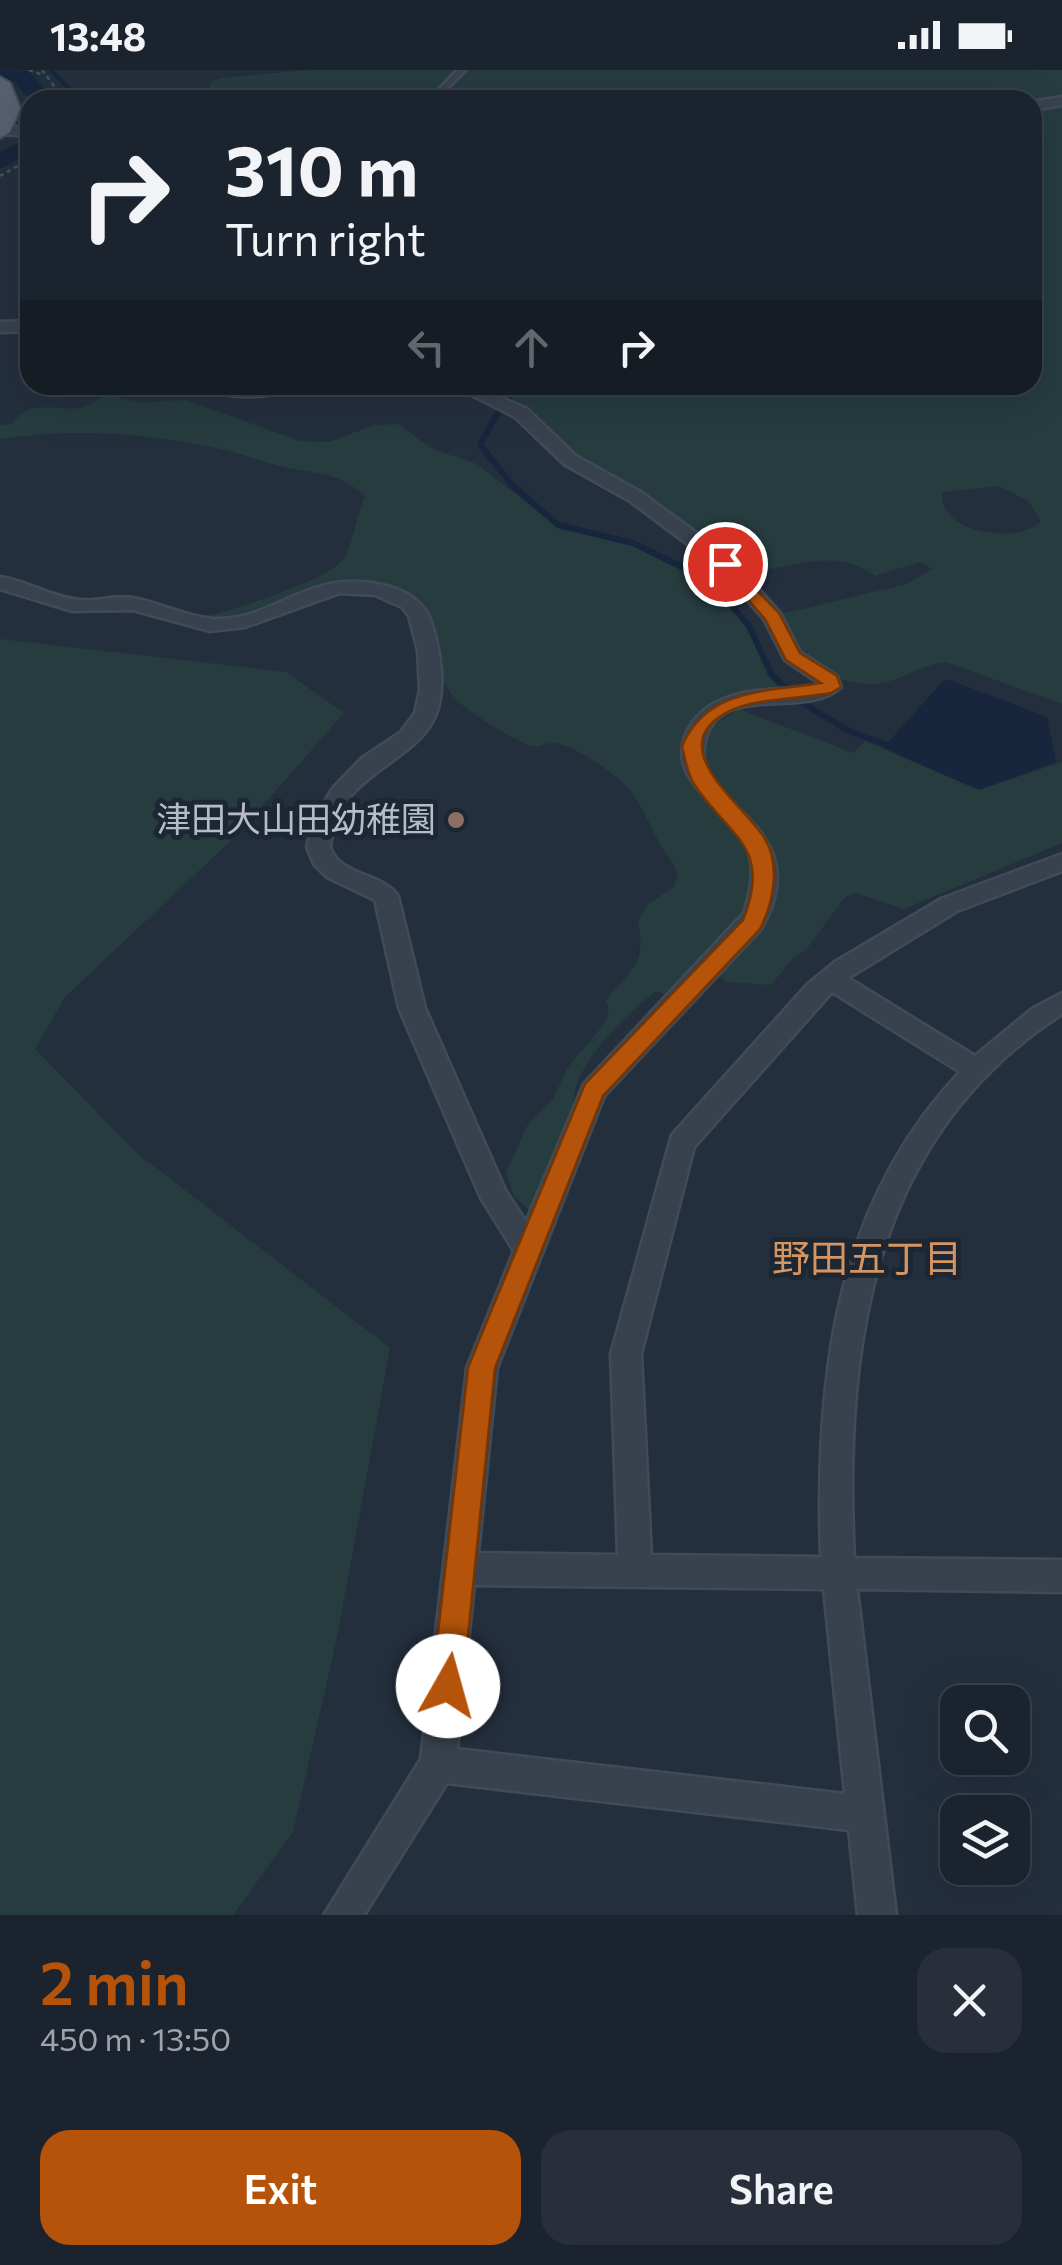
<!DOCTYPE html>
<meta charset="utf-8">
<style>
:root{--surface:#1b232e;--page:#282f3a;--text:#f1f3f6;--muted:#a0a4aa;--line:#39404a;--accent:#b45309}
body{margin:0;font-family:Commissioner,"Noto Sans JP",sans-serif;background:var(--page);color:var(--text);height:100vh;display:flex;flex-direction:column;font-size:38px;white-space:nowrap}
*{box-sizing:border-box;margin:0}
p{font-size:32px;color:var(--muted)}
.icon{flex:none;width:55px;height:55px;fill:none;stroke:currentColor;stroke-width:2;stroke-linecap:round;stroke-linejoin:round}
.map{position:relative;height:1845px;overflow:hidden}
.side{display:flex;flex-direction:column;background:var(--surface);flex:1}
.side>*{flex:none}
.guide{position:absolute;left:20px;top:20px;width:1022px;height:305px;border-radius:30px;box-shadow:0 10px 40px #0002,0 0 0 2px var(--line);background:#1b232e;color:var(--text);overflow:hidden}
.controls{position:absolute;left:940px;top:1615px;display:grid;gap:20px}
.controls a{display:grid;place-items:center;width:90px;height:90px;border-radius:20px;background:var(--surface);box-shadow:0 10px 40px #0002,0 0 0 2px var(--line);font-size:50px}
.pin{position:absolute;display:grid;place-items:center;width:85px;height:85px;color:#fff;margin:-42px;border:5px solid #fff;border-radius:50%;box-shadow:0 2px 10px #0007}
.me{position:absolute;width:110px;margin:-55px;rotate:7deg;stroke-linejoin:round;filter:drop-shadow(0 0 8px #0008)}
.turn{display:flex;align-items:center;gap:35px;height:210px;padding:0 40px;font-size:45px}
.turn .icon{width:130px;height:130px;stroke-width:2.5}
.turn b{display:block;font-size:70px;line-height:85px}
.lanes{display:flex;align-items:center;height:95px;padding:0 40px;background:#0003;justify-content:center;gap:50px;direction:ltr}
.lanes .off{opacity:.35}
.round{display:grid;place-items:center;flex:none;width:105px;height:105px;border-radius:30px;background:var(--page)}
.overview{display:flex;align-items:center;justify-content:space-between;height:170px;padding:0 40px}
h1{font-size:60px;font-weight:600;line-height:75px;color:var(--accent)}
.primary-button{display:flex;gap:20px;margin-top:auto;padding:20px 40px}
.primary-button a{flex:1;height:115px;border-radius:30px;background:var(--accent);color:#fff;font-size:40px;font-weight:600;line-height:115px;text-align:center}
.primary-button a+a{background:var(--page);color:var(--text)}
.status{display:flex;justify-content:space-between;align-items:center;height:70px;padding:0 50px;background:var(--surface);direction:ltr}
.status svg{height:28px;fill:currentColor}
.map>svg:first-child{display:block}
.green{fill:#263c3f;fill-rule:evenodd}
.water{fill:#17263c}
.lines{fill:none;stroke-linecap:round;stroke-linejoin:round}
.stream-far1{stroke:#17263c;stroke-width:4}
.stream{stroke:#17263c;stroke-width:6}
.river{fill:#17263c;fill-rule:evenodd}
.lane-casing{stroke:#414a57;stroke-width:6}
.street-casing{stroke:#414a57;stroke-width:5}
.primary-casing{stroke:#414a57;stroke-width:4}
.path{stroke:#3f5557;stroke-width:2.5;stroke-dasharray:4 4;stroke-linecap:butt}
.lane{fill:#38414e;fill-rule:evenodd}
.street{fill:#38414e;fill-rule:evenodd}
.primary{fill:#56606e;fill-rule:evenodd}
.route{fill:#b45309;stroke:#753606;stroke-width:2.5}
.education-dot{fill:#8d6e63;stroke:#1d2633;stroke-width:4}
.labels{text-anchor:middle;stroke-width:10;stroke-linejoin:round;paint-order:stroke}
.poi-label{font-size:35px;fill:#b4bcc9;stroke:#1d2633;text-anchor:end}
.neighbourhood-label{font-size:38px;fill:#d59563;stroke:#1d2633}
</style>
<div class="status"><b>13:48</b><svg viewBox="0 0 49 12"><path d="M0 12V9h3v3zM5 12V6h3v6zM10 12V3h3v9zM15 12V0h3v12zM26 1h20v11H26zM47 4h2v5h-2z"/></svg></div>
<div class="map">
<svg width="1062" height="1845" viewBox="0 0 1062 1845">
<rect width="100%" height="100%" fill="#242f3e"/>
<!-- green -->
<g class="green">
<polygon points="307,0 1062,0 1062,29 1033,35 1032,30 283,30 205,26 212,11 222,8"/>
<path d="M1062,34v600l-116,-42c-23,2 -38,14 -59,20 -27,7 -67,-6 -87,-25 -11,-10 -16,-29 -23,-42l130,-31 26,-15 -13,-7 -45,14c-38,-31 -88,-7 -132,-2l-158,-107 -74,-67 -39,-15h560l1,-276zM999,416l29,15 13,20c-23,24 -103,13 -99,-29z"/>
<path d="M108,325l30,7 48,-2 114,41 28,1 47,-17 23,-1 34,25 45,15 82,64 72,16 57,28 37,30 22,25 21,49 11,11c-35,6 -90,19 -97,60 1,27 16,40 34,58 80,79 9,132 -48,191l-12,-5c-29,22 -87,77 -82,116l-44,104 -16,-15 -8,-23 22,-49 25,-25 15,-32 37,-44 4,-14 -3,-9c25,-31 41,-33 32,-79l10,-17 26,-17 4,-12 -5,-12c-21,-24 -28,-62 -53,-83 -16,-13 -46,-35 -67,-37 -7,-1 -13,5 -21,3 -16,-4 -66,-35 -77,-48 -37,-41 5,-99 -80,-116 -65,-13 -118,43 -169,34 29,-7 123,-35 139,-59 7,-13 13,-45 20,-61 -25,-23 -46,-22 -77,-28 -23,-5 -44,-14 -67,-19 -72,-16 -148,-21 -221,-10v-14l12,-1c18,-26 41,-13 67,-16 11,-2 18,-10 29,-13z"/>
<polygon points="0,569 286,602 344,643 237,765 65,927 35,979 138,1084 390,1278 338,1563 293,1762 233,1845 0,1845"/>
<polygon points="739,639 853,683 865,671 979,720 1062,692 1062,773 904,839 856,823 845,827 806,880 792,889 771,915 725,912 718,904 761,855 765,771 751,749 703,700 701,688 708,659"/>
</g>
<!-- water -->
<polygon class="water" points="950,610 1047,647 1056,692 979,720 883,678 943,611"/>
<g class="lines">
<!-- stream-far1 -->
<polyline class="stream-far1" points="51,0 80,30"/>
<!-- stream -->
<g class="stream">
<polyline points="490,323 509,330"/>
<polyline points="502,336 480,374 511,414 558,455 633,473 692,502 725,528 749,556 772,605 798,630 847,660 887,675"/>
</g>
<!-- river -->
<g class="river">
<polygon points="0,0 29,1 55,30 30,30 14,12 0,11"/>
<polygon points="30,67 30,84 0,99 0,82"/>
</g>
<!-- lane casing -->
<g class="lane-casing">
<polygon id="lane" points="458,0 465,0 436,29 432,29 432,27"/>
</g>
<!-- street casing -->
<g class="street-casing">
<g id="street">
<polygon points="1062,27 1062,35 1032,40 1032,32"/>
<polygon points="0,56 30,58 30,66 0,64"/>
<polygon points="30,251 30,261 0,262 0,252"/>
<path d="M200,315h98c-21,15 -77,15 -98,0z"/>
<path d="M452,315h22l53,24 49,47 66,37 90,66 48,54 20,39 37,24 4,11c-34,34 -128,-9 -137,60 -9,60 116,78 57,182l-157,167 -107,272 -19,185 140,2 -7,-201 61,-219 136,-151 27,-22 106,-63 121,-45v17l-105,40 -109,67 127,78 57,-47 30,-16v21c-192,124 -218,335 -208,544l208,2v32l-205,-3 39,326h-38l-9,-85 -402,-47 -83,132h-40l97,-156 46,-391 47,-117 -33,-53 -82,-190 -24,-108 -48,-23 -13,-13 -7,-17 6,-26 20,-33 29,-30 39,-26 14,-19 5,-23 -2,-39 -9,-35 -7,-9 -27,-12 -35,-2 -95,34 -35,4 -77,-21 -61,1 -72,-22v-12c27,4 53,21 80,23 18,2 35,-5 53,-2 28,5 53,19 81,21 61,3 97,-55 176,-32 20,6 36,17 42,38 8,26 13,57 6,83 -17,58 -101,60 -108,139 10,30 51,25 68,49l27,112 81,184 20,30 58,-138 160,-171c7,-22 12,-46 2,-68 -17,-38 -84,-64 -58,-115 9,-17 23,-27 41,-33 29,-10 61,-6 91,-13l-35,-24 -21,-41 -46,-52 -88,-66 -66,-37 -49,-47zM832,922l128,80c-127,134 -145,310 -139,485l-170,-2 -10,-201 53,-207zM474,1515l350,4 21,205 -388,-45z"/>
</g>
</g>
<!-- primary casing -->
<g class="primary-casing">
<polygon id="primary" points="0,7 10,13 20,38 10,62 0,68"/>
</g>
<!-- path -->
<g class="path">
<polyline points="29,0 43,5"/>
<polyline points="42,0 61,25 59,30"/>
<polyline points="0,106 30,89"/>
</g>
<!-- lane -->
<use href="#lane" class="lane"/>
<!-- street -->
<use href="#street" class="street"/>
<!-- primary -->
<use href="#primary" class="primary"/>
</g>
<!-- route -->
<path class="route" d="M725,488l54,55 21,40 37,23 4,11 -10,6c-27,5 -76,6 -99,17 -76,35 13,95 33,129 16,26 8,65 -5,90l-157,167 -108,272 -32,318 -4,11 -11,4 -11,-4 -5,-11 36,-318 12,-30 105,-254 158,-164c30,-74 -15,-84 -49,-136 -7,-11 -9,-26 -12,-38 25,-58 84,-54 139,-63l-35,-23 -21,-41 -48,-55z"/>
<!-- markers -->
<circle class="education-dot" cx="456" cy="750" r="10"/>
<g class="labels">
<!-- poi labels -->
<g class="poi-label">
<text x="436" y="762">津田大山田幼稚園</text>
</g>
<!-- neighbourhood labels -->
<g class="neighbourhood-label">
<text x="867" y="1202">野田五丁目</text>
</g>
</g>
</svg>
<div class="controls">
<a><svg class="icon" aria-label="search" viewBox="0 0 24 24"><circle cx="10" cy="10" r="6"/><path d="M15 15l6 6"/></svg></a>
<a><svg class="icon" aria-label="layers" viewBox="0 0 24 24"><path d="M12 4l9 5-9 5-9-5zM3 14l9 5 9-5"/></svg></a>
</div>
<div class="pin" style="left:725px;top:494px;background:#d93025"><svg class="icon" aria-label="arrive" viewBox="0 0 24 24"><path d="M6 21V4h12l-3 4 3 4H6"/></svg></div>
<svg class="me" style="left:448px;top:1616px" viewBox="-20 -20 40 40"><circle r="19" fill="#fff"/><path d="M0-13L10 11 0 6-10 11z" fill="#b45309"/></svg>
<div class="guide">
<div class="turn"><svg class="icon" aria-label="right" viewBox="0 0 24 24"><path d="M7 20v-9h11M14 6l5 5-5 5"/></svg><div><b>310 m</b>Turn right</div></div>
<div class="lanes"><svg class="icon off" aria-label="left" viewBox="0 0 24 24"><path d="M17 20v-9H6M10 6l-5 5 5 5"/></svg><svg class="icon off" aria-label="ahead" viewBox="0 0 24 24"><path d="M12 20V5M6 11l6-6 6 6"/></svg><svg class="icon" aria-label="right" viewBox="0 0 24 24"><path d="M7 20v-9h11M14 6l5 5-5 5"/></svg></div>
</div>
</div>
<section class="side">
<div class="overview"><div><h1>2 min</h1><p>450 m · 13:50</p></div><a class="round"><svg class="icon" aria-label="close" viewBox="0 0 24 24"><path d="M6 6l12 12M18 6L6 18"/></svg></a></div>
<div class="primary-button"><a>Exit</a><a>Share</a></div>
</section>
